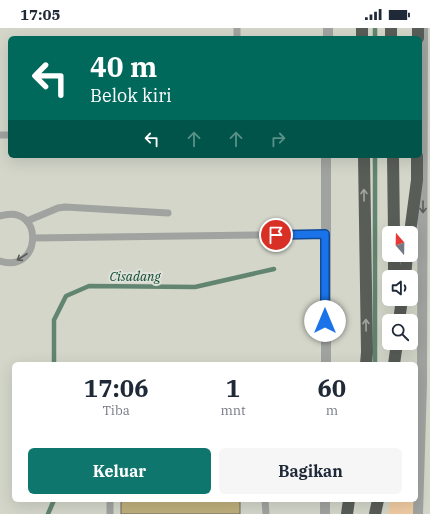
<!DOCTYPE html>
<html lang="id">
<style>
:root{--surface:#fff;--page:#f6f6f7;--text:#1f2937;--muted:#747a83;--accent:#0f766e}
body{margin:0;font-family:"IBM Plex Serif",serif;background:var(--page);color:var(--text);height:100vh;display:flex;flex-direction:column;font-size:15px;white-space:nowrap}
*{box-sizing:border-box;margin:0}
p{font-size:13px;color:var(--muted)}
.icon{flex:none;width:22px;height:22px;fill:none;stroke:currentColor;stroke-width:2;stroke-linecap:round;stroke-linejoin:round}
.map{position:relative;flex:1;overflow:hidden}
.drawer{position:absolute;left:12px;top:334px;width:406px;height:140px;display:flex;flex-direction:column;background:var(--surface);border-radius:6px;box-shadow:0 4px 16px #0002}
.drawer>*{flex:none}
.banner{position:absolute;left:8px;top:8px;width:414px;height:122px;border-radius:6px;box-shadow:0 4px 16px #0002;background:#00695c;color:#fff;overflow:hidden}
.needle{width:26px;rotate:340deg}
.controls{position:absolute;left:382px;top:198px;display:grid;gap:8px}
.controls a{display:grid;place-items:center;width:36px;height:36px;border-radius:6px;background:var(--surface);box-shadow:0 4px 16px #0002;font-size:20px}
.pin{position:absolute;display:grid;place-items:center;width:34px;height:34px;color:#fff;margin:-17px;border:2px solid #fff;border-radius:50%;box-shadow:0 1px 4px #0007}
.me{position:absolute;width:44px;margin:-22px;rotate:0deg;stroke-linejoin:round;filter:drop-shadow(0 0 3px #0008)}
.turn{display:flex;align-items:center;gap:14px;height:84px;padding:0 16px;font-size:18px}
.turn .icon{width:52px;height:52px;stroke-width:2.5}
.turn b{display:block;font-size:28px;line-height:34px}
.lanes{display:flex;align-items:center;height:38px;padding:0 16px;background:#0003;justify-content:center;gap:20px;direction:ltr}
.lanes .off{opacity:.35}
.eta{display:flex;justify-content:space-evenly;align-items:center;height:68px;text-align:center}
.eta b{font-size:24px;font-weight:700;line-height:28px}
.primary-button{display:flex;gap:8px;margin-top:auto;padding:8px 16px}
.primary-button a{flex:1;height:46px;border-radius:6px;background:var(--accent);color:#fff;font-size:16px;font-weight:700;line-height:46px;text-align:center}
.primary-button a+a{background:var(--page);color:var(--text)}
.status{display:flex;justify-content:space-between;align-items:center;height:28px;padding:0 20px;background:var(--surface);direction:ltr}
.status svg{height:11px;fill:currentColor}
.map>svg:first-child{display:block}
.built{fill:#d3d6c9;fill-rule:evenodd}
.green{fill:#efcba2}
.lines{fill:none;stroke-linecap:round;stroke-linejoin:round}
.stream{stroke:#618570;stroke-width:4.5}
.building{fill:#bfaf7c;stroke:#6a6964}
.service{stroke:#a1a3a0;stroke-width:7}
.tertiary{stroke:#a1a3a0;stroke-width:10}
.motorway{stroke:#595d58;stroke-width:12}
.oneway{stroke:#a3a6a0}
.oneway2{stroke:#5b5c59}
.route-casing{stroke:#114b97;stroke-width:10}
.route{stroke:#1a73e8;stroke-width:7}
.labels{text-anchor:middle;stroke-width:4;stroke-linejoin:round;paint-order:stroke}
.water-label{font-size:13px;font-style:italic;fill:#094c2f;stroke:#e0e1db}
</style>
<div class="status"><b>17:05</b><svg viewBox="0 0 49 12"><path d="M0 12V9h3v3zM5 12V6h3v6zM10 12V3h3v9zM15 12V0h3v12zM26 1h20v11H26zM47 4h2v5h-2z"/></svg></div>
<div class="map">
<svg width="430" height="486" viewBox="0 0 430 486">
<rect width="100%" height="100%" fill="#e0e1db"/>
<!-- built -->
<path class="built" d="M0,0h430v486h-430zM10,10h410v118h-410zM389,205h22v22h-22zM389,249h22v22h-22zM389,293h22v22h-22zM14,336h402v136h-402z"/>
<!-- green -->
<polygon class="green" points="422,356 418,486 388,486 390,472 416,472 416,361"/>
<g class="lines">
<!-- stream -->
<g class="stream">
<polyline points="375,10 375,0"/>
<polyline points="54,336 54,292 66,268 89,258 195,259 274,241"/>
<polyline points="375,336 375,128"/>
<polyline points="48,486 54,472"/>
</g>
</g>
<!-- building -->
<rect class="building" x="121" y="472" width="119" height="14"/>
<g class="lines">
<!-- service -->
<g class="service">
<polyline points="237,10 237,0"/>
<polyline points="0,107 10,107"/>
<path d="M0,188c45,-14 42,59 0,45"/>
<polyline points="27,193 58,180 65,179 168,185"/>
<polyline points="34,210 325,206"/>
<polyline points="265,472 266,486"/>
<polyline points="110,486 110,472"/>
</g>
<!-- tertiary -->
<g class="tertiary">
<polyline points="328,10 328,0"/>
<polyline points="326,336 326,128"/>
<polyline points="325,486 325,472"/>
<polyline points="418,486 422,356 423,0"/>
</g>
<!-- motorway -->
<g class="motorway">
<polyline points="362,0 362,10"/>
<polyline points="391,0 391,10"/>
<polyline points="418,10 418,0"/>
<polyline points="364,128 367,324 366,336"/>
<polyline points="393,128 394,205"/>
<polyline points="410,205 417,152 417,128"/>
<polyline points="394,249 394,227"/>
<polyline points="405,249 407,227"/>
<polyline points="399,293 402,271"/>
<polyline points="394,336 397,315"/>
<polyline points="347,486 349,472"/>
<polyline points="375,486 378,472"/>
</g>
</g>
<!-- one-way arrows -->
<defs><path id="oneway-shaft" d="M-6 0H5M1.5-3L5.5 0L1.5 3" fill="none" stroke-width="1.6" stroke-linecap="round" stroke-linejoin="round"/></defs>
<g class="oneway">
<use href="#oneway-shaft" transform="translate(364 167) rotate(-91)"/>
<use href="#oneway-shaft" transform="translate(366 297) rotate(-91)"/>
</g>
<g class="oneway2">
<use href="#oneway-shaft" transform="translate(423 179) rotate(90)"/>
<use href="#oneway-shaft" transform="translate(22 229) rotate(147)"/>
</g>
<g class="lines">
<!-- route casing -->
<g class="route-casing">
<polyline id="route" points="276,207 325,206 325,293"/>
</g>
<!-- route -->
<use href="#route" class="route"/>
</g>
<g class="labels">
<!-- water labels -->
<g class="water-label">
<text x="135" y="253">Cisadang</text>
</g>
</g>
</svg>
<div class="controls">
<a><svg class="needle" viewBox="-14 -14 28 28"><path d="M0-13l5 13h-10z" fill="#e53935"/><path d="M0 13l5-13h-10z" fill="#747a83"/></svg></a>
<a><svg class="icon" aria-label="sound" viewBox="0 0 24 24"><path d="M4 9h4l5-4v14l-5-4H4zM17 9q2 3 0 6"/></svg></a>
<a><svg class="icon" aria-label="search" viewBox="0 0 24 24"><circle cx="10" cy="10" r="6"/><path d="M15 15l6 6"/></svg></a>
</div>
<div class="pin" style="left:276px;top:207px;background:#d93025"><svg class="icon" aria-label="arrive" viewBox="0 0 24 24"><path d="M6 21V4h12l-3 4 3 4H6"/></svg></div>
<svg class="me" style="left:325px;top:293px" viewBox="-20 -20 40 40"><circle r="19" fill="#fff"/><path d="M0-13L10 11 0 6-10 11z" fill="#1a73e8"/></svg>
<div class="banner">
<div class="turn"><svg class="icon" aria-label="left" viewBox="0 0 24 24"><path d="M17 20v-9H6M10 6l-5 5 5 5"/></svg><div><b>40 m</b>Belok kiri</div></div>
<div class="lanes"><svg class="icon" aria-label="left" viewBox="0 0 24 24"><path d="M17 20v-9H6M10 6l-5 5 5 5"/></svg><svg class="icon off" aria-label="ahead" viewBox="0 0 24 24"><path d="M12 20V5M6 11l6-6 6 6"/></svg><svg class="icon off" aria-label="ahead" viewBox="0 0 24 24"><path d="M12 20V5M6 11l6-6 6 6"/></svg><svg class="icon off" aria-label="right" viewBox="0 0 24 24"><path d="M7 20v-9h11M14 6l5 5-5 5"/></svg></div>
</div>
<section class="drawer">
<div class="eta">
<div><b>17:06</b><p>Tiba</p></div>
<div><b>1</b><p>mnt</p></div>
<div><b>60</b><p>m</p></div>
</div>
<div class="primary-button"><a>Keluar</a><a>Bagikan</a></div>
</section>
</div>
